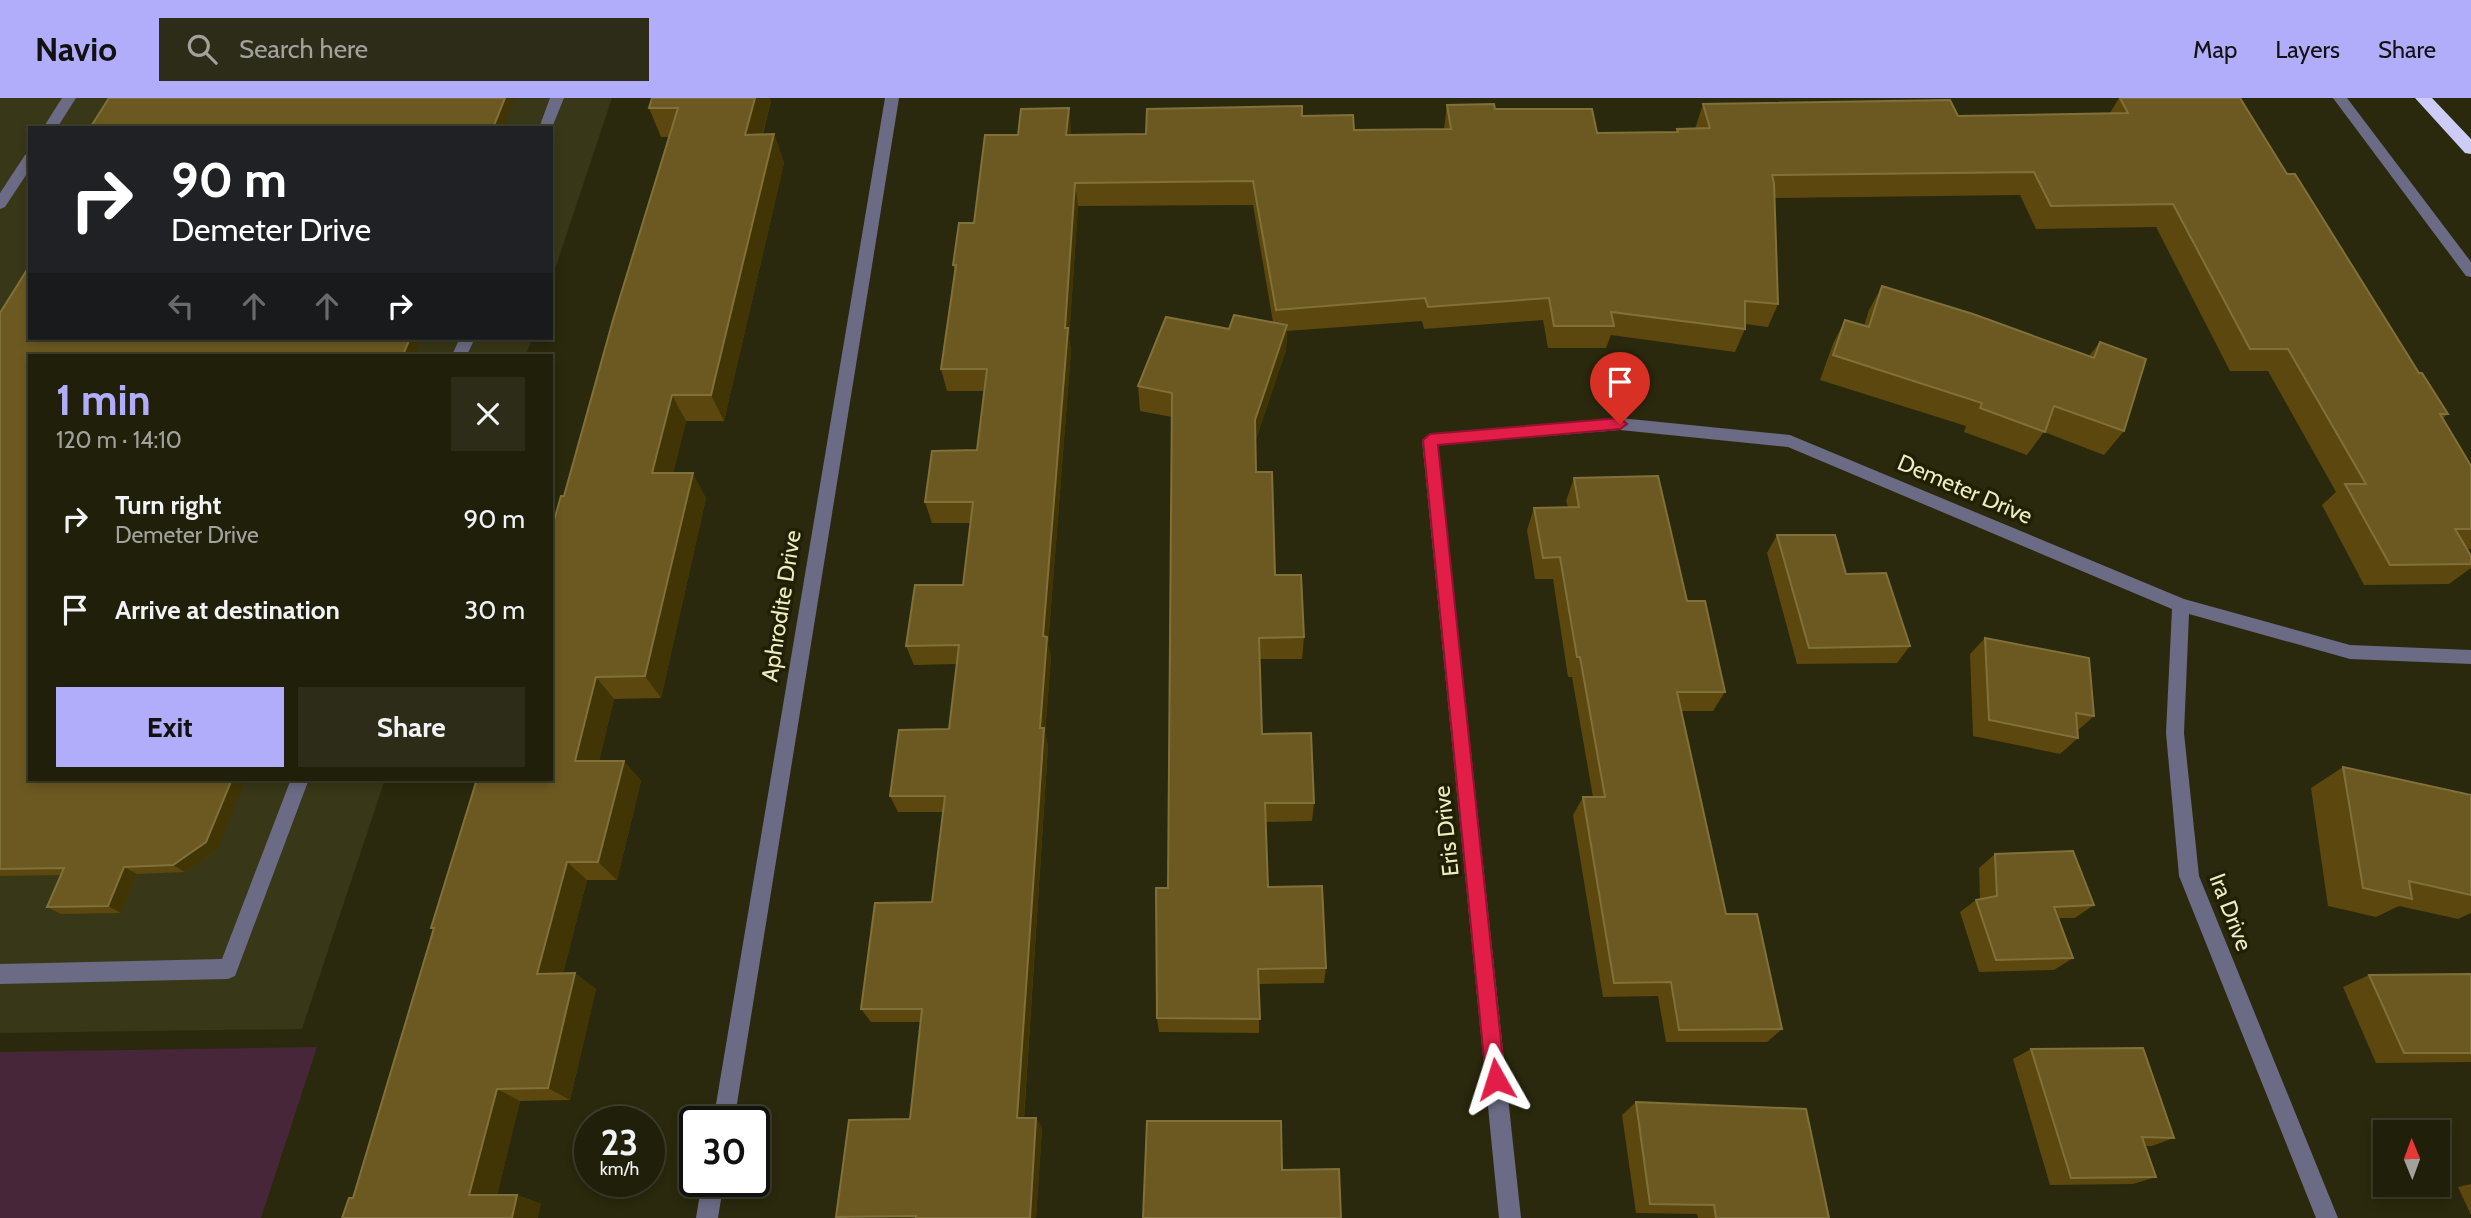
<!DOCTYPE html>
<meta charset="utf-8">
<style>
:root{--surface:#201f0a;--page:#2d2c18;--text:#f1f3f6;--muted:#a2a29c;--line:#3d3d2b;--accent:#b1adfa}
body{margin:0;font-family:Cabin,sans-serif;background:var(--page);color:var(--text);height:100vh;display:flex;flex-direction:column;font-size:26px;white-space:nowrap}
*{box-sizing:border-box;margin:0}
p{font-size:23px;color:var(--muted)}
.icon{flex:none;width:38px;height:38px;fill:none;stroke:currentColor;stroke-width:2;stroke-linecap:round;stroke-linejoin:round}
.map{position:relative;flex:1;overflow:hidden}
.sheet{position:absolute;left:28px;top:256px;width:525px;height:427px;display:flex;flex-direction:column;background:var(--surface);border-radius:0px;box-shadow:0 4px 10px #0003,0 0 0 2px var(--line)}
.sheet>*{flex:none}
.hud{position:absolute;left:28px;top:28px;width:525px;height:214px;border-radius:0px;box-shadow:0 4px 10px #0003,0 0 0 2px var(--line);background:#202124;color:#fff;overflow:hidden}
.needle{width:46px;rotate:359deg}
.tools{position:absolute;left:2373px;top:1022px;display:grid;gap:14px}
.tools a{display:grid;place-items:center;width:77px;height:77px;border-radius:0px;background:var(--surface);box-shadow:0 4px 10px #0003,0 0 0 2px var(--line);font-size:35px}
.speed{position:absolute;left:574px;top:1008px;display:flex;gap:14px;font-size:35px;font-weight:700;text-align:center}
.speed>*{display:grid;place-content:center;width:91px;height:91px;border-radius:50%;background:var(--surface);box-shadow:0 4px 10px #0003,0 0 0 2px var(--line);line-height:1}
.speed small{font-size:18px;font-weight:400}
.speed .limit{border:4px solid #111;border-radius:10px;background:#fff;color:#111}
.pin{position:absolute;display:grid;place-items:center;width:60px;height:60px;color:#fff;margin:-72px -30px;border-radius:50% 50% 50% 0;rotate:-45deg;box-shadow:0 0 7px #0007}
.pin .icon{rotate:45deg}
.me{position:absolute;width:77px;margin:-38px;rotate:354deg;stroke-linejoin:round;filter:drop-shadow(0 0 5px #0008)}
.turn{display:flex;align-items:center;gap:24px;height:147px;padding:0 28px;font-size:32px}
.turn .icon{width:91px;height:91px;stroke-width:2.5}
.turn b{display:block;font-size:49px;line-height:60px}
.lanes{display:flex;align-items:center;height:66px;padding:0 28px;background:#0003;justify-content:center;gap:35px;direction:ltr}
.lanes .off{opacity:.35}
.round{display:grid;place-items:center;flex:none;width:74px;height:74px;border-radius:0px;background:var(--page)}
.head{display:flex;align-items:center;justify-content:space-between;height:119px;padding:0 28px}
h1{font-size:42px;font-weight:700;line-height:52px;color:var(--accent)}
.button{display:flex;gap:14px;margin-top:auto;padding:14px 28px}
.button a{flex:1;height:80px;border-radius:0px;background:var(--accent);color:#111;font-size:28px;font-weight:700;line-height:80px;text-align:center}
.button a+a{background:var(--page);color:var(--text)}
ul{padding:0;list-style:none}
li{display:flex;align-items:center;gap:21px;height:91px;padding:0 28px}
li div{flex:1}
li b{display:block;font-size:26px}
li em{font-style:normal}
header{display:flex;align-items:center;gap:42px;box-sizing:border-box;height:98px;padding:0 35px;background:var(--accent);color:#111}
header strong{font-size:33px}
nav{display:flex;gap:38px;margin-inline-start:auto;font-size:24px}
.search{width:490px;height:63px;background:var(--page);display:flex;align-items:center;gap:18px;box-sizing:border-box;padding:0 24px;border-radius:0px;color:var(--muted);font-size:26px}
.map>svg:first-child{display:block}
.built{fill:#383717}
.green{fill:#482639}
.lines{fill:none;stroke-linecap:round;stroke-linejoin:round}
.service{fill:#6b6b86;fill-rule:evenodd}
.minor{fill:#6b6b86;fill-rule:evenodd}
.tertiary{fill:#6b6b86;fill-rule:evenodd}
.motorway{fill:#ccccf6;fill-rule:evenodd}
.wall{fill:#5c470e}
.shaded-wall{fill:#413405}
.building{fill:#6c5921;stroke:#80703a;stroke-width:2}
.route{fill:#e11d48;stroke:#92132f;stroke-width:2}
.labels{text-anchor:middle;stroke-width:7;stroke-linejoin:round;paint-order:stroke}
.street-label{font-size:23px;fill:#edecc2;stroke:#211f04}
</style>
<header>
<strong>Navio</strong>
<div class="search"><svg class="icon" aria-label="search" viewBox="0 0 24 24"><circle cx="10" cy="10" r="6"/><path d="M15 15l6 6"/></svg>Search here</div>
<nav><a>Map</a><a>Layers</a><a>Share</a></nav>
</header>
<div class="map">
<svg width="2471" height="1120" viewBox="0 0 2471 1120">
<rect width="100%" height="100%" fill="#2a290d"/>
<!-- built -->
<polygon class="built" points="0,0 612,0 551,183 551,30 30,30 30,240 532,240 526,257 30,257 30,681 385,681 302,931 0,935"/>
<!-- green -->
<polygon class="green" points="317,949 261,1120 0,1120 0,954"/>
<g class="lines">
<!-- service -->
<g class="service">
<polygon points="62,0 76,0 57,30 43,30"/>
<polygon points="550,0 564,0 551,32 551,30 539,30"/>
<polygon points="30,56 30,71 5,109 0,111 0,95 25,57"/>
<polygon points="460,240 475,240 467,257 452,257"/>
<polygon points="291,681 309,681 235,878 228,881 0,886 0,866 222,861"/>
</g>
<!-- minor -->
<g class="minor">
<polygon points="885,0 899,0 734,1024 713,1024"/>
<polygon points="1620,320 1790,337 2184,501 2350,547 2471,552 2471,566 2350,561 2189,516 2184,635 2199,778 2338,1120 2316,1120 2179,778 2166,635 2172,511 1788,349 1620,332 1438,347 1521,1120 1499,1120 1422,342 1430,336"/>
<polygon points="702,1083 724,1083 718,1120 696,1120"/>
</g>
<!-- tertiary -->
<polygon class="tertiary" points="2333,0 2347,0 2471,164 2471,179 2466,178"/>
<!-- motorway -->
<polygon class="motorway" points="2415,0 2432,0 2471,41 2471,56 2465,55"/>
</g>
<!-- wall -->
<g class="wall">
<polygon points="2119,0 2240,0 2287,76 2419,275 2448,316 2442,321 2471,368 2471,451 2467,451 2471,458 2471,470 2449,486 2364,487 2322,407 2336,394 2268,273 2230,273 2156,129 2036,131 2020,97 1775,100 1778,206 1768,229 1745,226 1745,231 1735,254 1611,237 1606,250 1548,250 1543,222 1424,231 1422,223 1287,233 1286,252 1255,344 1256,374 1275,477 1304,539 1302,561 1259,561 1262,636 1314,705 1312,723 1266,724 1268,789 1326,870 1324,885 1259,886 1259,935 1159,934 1157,920 1168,790 1172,319 1140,313 1138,288 1229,231 1273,224 1253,107 1078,108 1069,240 1071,253 1048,547 1051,558 1045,635 1048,648 1024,1020 1042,1029 1036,1120 836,1119 910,1021 921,924 871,924 861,911 932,804 943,714 898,714 890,698 949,631 957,566 914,567 906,548 963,487 971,425 932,425 925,404 977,352 984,293 947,293 941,271 955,173 953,167 1018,37 1069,10 1071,37 1146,36 1302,18 1354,32 1444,31 1447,7 1495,11 1597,35 1676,34 1677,31 1695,31 1703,6 1958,18 2110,15"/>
<polygon points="771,3 763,36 774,36 784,65 724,323 686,323 673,375 706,400 661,600 614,601 599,663 624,663 641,683 617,782 587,782 563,875 575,875 596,891 570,1002 520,1003 497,1097 517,1097 541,1106 353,1100 433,832 431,830 564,398 669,39 661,39 649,10"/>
<polygon points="1882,188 2089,258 2100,244 2124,333 2104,357 2044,334 2027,357 1964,334 1966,328 1820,282 1833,246 1845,222 1864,228 1869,212"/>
<polygon points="0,215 30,257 218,751 185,774 137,776 121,815 61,816 47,809 61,777 0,778"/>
<polygon points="1574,380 1687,503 1725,594 1713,613 1681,613 1726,816 1782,931 1767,944 1666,944 1658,898 1603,899 1573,717 1583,699 1593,699 1572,579 1568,579 1553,481 1535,481 1527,432 1534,410 1568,409 1566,403"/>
<polygon points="1777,437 1846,476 1910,548 1897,565 1797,566 1767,455"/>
<polygon points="1985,540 2094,618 2077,633 2078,640 2060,656 1973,638 1970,556"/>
<polygon points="2343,669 2471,697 2471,815 2458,821 2399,808 2376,819 2328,808 2311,690"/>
<polygon points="1995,756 2094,807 2075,820 2059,820 2073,860 2054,872 1979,874 1960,814 1976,802 1980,801 1979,770"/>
<polygon points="2471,876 2471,964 2376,965 2343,889 2369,877"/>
<polygon points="2031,951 2174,1040 2152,1048 2145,1048 2156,1079 2133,1086 2050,1087 2013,961"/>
<polygon points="1636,1004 1829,1120 1698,1120 1697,1116 1636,1115 1622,1017"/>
<polygon points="2471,1086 2471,1117 2458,1089"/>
</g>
<!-- shaded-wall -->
<g class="shaded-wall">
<polygon points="505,0 515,0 503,30 493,30"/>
<polygon points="755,0 770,0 771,3 755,65 745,37"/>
<polygon points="1069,10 1071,34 1069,60 1066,37"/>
<polygon points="774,36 784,65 724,323 711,297"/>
<polygon points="1075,85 1078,108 1069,240 1071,253 1048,547 1051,558 1045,635 1048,648 1023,1030 1017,1020 1040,630 1043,538"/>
<polygon points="1287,227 1286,252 1254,346 1255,322"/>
<polygon points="410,240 421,240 414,257 403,257"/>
<polygon points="672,297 686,323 667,401 652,375"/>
<polygon points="693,375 706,400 661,600 645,578"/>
<polygon points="596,579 614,601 594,684 575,663"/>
<polygon points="624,663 641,683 617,782 598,764"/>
<polygon points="232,681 245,681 218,751 185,774 173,767"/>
<polygon points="567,764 587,782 559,892 537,876"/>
<polygon points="124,769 137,776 121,815 108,808"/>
<polygon points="575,875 596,891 570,1002 548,990"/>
<polygon points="497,991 520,1003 495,1107 469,1097"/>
<polygon points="1036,1020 1042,1029 1036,1120 1030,1120"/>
<polygon points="517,1097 541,1106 538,1120 512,1120"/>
</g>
<!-- building -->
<g class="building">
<polygon points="109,0 505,0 493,30 90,30"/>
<polygon points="652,0 755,0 745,37 774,36 711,297 672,297 652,375 693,375 645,578 596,579 575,663 624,663 598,764 567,764 537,876 575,875 548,990 497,991 469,1097 517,1097 512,1120 342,1120 349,1100 353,1100 434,830 431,830 477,681 551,681 551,433 561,398 564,398 613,222 678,10 649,10"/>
<polygon points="2120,0 2240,0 2287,76 2295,76 2419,275 2422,275 2448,316 2440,316 2471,368 2471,431 2455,431 2471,458 2471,466 2390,467 2345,386 2366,386 2288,251 2250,251 2173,106 2051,108 2034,74 1772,77 1774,85 1778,206 1745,203 1745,231 1611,214 1614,228 1554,228 1549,200 1428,209 1425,200 1276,212 1253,83 1075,85 1065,230 1068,230 1043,538 1047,539 1040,630 1044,630 1017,1020 1036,1020 1030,1120 916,1120 916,1118 836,1119 849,1022 910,1021 922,911 861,911 875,805 932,804 945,698 890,698 899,632 949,631 959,547 906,548 915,487 963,487 973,404 925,404 932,353 977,352 987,271 941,271 956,167 953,167 959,125 974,125 985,37 1018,37 1021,11 1069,10 1066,37 1146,36 1147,11 1249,9 1302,8 1302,18 1353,17 1354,32 1451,31 1447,7 1494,6 1495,11 1592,11 1597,35 1678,34 1677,31 1710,30 1703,6 1950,2 1958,18 2128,15"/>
<polygon points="30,167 30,240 410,240 403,257 30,257 30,681 232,681 206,744 173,767 124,769 108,808 47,809 64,770 0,771 0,215"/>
<polygon points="1882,188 1973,216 2094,260 2100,244 2146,261 2124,333 2054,308 2045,334 1980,310 1982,305 1833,257 1845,222 1869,229"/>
<polygon points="1234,217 1287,227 1255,322 1256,374 1272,374 1275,477 1301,477 1304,539 1259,540 1262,636 1311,635 1314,705 1265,705 1268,789 1322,788 1326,870 1258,871 1260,921 1157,920 1156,790 1168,790 1172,295 1138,288 1166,219 1229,231"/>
<polygon points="1658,378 1687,503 1705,503 1725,594 1677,594 1726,816 1757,816 1782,931 1679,932 1671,884 1614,885 1583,699 1605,699 1580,559 1577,559 1560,459 1543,460 1534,410 1579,409 1574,380"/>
<polygon points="1777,437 1835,437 1846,476 1886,475 1910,548 1809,550"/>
<polygon points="1985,540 2089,560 2094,618 2076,615 2078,640 1989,622"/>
<polygon points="2343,669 2471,697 2471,797 2409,783 2412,801 2363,790"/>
<polygon points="2073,753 2094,807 2054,809 2073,860 1996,862 1976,802 1997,798 1995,756"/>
<polygon points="2471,876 2471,955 2404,955 2369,877"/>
<polygon points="2143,950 2174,1040 2142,1039 2156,1079 2071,1080 2031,951"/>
<polygon points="1636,1004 1806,1011 1829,1120 1716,1120 1714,1107 1650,1106"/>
<polygon points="1147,1023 1281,1023 1282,1072 1339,1071 1341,1120 1143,1120"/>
</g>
<!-- route -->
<polygon class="route" points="1620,320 1627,326 1620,331 1438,347 1505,981 1502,988 1496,990 1489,988 1486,981 1423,342 1430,336"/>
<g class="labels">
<!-- street labels -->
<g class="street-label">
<text transform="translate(1965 391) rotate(23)" y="8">Demeter Drive</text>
<text transform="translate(781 508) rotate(-81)" y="8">Aphrodite Drive</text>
<text transform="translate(1446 733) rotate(-96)" y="8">Eris Drive</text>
<text transform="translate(2231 814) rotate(69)" y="8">Ira Drive</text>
</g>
</g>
</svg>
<div class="tools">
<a><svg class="needle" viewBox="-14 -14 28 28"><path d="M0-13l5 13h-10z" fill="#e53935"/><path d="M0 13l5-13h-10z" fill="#a2a29c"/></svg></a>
</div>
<div class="speed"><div>23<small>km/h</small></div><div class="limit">30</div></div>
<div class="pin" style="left:1620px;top:326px;background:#d93025"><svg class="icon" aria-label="arrive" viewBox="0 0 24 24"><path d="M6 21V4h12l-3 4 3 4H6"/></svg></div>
<svg class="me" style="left:1496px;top:981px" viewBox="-20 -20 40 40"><path d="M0-17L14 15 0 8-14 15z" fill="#e11d48" stroke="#fff" stroke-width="4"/></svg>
<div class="hud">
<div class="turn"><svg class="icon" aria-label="right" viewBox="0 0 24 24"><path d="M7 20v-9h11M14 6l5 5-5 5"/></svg><div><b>90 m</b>Demeter Drive</div></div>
<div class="lanes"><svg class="icon off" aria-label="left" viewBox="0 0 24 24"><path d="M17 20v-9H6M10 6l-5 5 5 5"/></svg><svg class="icon off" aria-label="ahead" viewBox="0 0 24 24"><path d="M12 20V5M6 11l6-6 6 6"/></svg><svg class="icon off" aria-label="ahead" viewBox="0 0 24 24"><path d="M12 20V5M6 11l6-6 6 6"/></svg><svg class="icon" aria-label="right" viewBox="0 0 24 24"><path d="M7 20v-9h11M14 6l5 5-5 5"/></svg></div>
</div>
<section class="sheet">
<div class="head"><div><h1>1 min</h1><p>120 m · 14:10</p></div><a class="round"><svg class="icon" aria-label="close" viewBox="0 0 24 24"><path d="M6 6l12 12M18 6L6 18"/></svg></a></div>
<ul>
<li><svg class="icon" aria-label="right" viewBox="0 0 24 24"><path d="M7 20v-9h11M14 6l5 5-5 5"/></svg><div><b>Turn right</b><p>Demeter Drive</p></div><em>90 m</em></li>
<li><svg class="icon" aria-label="arrive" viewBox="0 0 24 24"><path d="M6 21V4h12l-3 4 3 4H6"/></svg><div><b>Arrive at destination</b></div><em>30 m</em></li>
</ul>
<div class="button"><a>Exit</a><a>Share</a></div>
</section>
</div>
